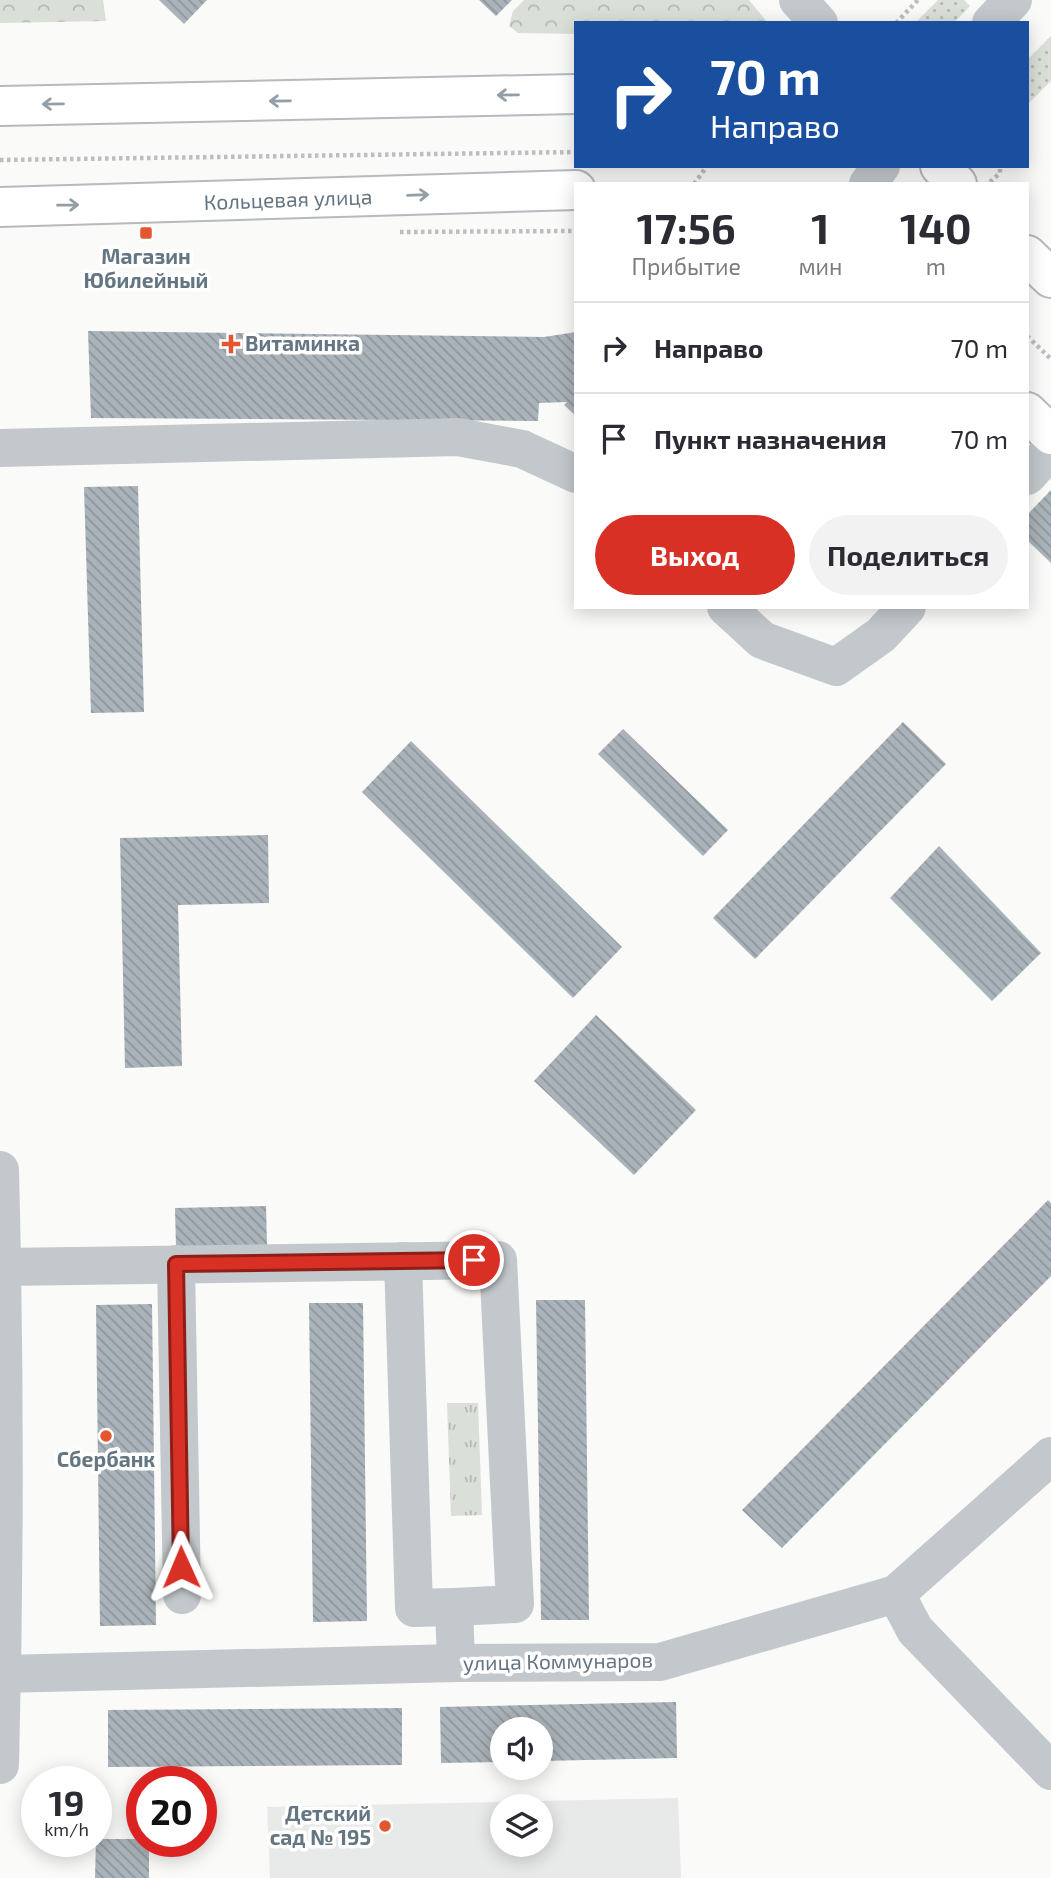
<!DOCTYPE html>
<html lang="ru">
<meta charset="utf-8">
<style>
:root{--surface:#fff;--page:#f2f2f3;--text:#2b2b33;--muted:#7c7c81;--line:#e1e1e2;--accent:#d93025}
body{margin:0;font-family:"Exo 2",sans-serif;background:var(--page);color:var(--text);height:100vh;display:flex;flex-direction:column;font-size:26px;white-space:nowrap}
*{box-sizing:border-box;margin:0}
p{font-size:23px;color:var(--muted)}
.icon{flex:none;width:38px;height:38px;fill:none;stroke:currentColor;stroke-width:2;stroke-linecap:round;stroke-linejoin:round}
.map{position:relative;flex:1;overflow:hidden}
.side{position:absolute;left:574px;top:182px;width:455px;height:427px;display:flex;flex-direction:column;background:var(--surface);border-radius:0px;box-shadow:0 4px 18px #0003}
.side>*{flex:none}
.top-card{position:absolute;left:574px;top:21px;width:455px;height:147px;border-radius:0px;box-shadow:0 4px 18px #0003;background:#1a4fa0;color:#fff;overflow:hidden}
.tools{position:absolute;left:490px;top:1717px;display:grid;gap:14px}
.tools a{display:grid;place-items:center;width:63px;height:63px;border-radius:50%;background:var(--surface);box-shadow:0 4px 18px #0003;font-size:35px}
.speed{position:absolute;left:21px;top:1766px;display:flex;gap:14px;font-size:35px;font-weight:700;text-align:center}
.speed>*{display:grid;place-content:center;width:91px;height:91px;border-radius:50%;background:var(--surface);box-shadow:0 4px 18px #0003;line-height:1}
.speed small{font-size:18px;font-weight:400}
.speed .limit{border:10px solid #d22;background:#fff;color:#111}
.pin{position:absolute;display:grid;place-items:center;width:60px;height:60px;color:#fff;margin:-30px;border:4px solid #fff;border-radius:50%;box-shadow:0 2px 7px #0007}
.me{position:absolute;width:77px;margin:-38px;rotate:359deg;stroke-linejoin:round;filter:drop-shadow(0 0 5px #0008)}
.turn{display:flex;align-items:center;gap:24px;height:147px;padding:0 21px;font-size:32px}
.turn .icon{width:91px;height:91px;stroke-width:2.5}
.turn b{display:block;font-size:49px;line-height:60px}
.eta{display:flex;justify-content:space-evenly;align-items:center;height:119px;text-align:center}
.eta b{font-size:42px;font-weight:700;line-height:49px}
.cta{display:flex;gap:14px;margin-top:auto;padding:14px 21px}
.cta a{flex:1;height:80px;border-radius:42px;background:var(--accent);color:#fff;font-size:28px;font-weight:700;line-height:80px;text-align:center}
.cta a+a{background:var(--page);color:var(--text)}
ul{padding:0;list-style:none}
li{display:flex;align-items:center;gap:21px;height:91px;padding:0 21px;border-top:2px solid var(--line)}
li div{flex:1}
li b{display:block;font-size:26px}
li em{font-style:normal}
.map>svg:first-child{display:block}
.built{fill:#e8e9e9;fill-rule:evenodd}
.grass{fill:url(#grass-dots)}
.forest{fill:url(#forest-crowns)}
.park{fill:url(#park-tufts)}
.building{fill:url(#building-back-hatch)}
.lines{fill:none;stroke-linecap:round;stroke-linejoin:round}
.major-casing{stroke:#b5babe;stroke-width:42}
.path{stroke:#bbbfc2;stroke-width:4.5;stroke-dasharray:3.5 3.5;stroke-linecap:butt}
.minor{stroke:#c3c8cc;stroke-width:38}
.major{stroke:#fff;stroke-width:38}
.oneway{stroke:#939fa8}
.route-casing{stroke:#8d1f18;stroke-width:18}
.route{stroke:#d93025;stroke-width:12}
.poi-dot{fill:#e4572e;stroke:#fff;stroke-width:2.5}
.labels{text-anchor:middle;stroke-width:7;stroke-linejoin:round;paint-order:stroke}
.street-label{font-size:21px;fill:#657683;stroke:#fff}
.poi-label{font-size:21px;font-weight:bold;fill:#657683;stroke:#fff}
</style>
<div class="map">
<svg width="1051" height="1878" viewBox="0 0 1051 1878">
<defs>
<pattern id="grass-dots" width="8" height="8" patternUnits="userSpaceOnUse" patternTransform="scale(1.75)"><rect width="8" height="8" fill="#dadfd7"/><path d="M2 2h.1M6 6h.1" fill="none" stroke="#b4b9b4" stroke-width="1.8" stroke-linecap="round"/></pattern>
<pattern id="forest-crowns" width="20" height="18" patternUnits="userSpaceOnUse" patternTransform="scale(1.75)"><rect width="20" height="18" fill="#dadfd7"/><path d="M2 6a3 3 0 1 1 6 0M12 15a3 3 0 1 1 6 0" fill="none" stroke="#b4b9b4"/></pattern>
<pattern id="park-tufts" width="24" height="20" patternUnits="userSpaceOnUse" patternTransform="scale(1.75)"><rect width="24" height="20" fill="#dadfd7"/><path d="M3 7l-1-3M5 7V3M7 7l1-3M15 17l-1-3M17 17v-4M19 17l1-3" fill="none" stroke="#b4b9b4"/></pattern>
<pattern id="building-back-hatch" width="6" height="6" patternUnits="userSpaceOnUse" patternTransform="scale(1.75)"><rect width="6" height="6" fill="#aab3b9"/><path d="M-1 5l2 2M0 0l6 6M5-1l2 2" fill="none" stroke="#8e969c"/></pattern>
</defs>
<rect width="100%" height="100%" fill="#fafaf8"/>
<!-- built -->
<path class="built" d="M678,1798l3,80h-411l-3,-71zM502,1806h39v38h-39z"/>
<!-- grass -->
<g class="grass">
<polygon points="938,0 964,0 970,6 954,23 915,23"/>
<polygon points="1051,36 1051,81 1027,105 1027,60"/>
</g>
<!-- forest -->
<g class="forest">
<polygon points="0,0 103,0 106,21 0,23"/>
<polygon points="524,0 749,0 768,23 576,23 576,34 518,33 509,26 513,11"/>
</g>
<!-- park -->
<polygon class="park" points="447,1403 478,1403 482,1515 451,1516"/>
<!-- building -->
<g class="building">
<polygon points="159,0 207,0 184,24"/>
<polygon points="479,0 512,0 496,16"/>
<polygon points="88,331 544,337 576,332 576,416 564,405 567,402 539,403 538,421 91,418"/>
<polygon points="138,486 144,712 91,713 84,487"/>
<polygon points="1051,490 1051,563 1027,540 1027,515"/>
<polygon points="903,722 946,764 755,959 713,918"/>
<polygon points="623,729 728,830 703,856 598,754"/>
<polygon points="411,741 622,947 573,998 362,792"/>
<polygon points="268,835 269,903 178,905 182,1066 125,1068 120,838"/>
<polygon points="939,846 1041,953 992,1001 890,898"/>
<polygon points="596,1015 696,1110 634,1175 534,1081"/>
<polygon points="1048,1200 1051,1203 1051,1276 782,1548 742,1510"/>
<polygon points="266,1206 267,1245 176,1247 175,1208"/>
<polygon points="536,1300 585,1300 589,1620 541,1620"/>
<polygon points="309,1303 363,1303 367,1621 313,1622"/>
<polygon points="152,1304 156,1625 100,1626 96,1305"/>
<polygon points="676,1702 677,1758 541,1761 541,1729 502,1729 502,1762 441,1763 440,1707"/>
<polygon points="402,1708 402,1765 108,1767 108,1710"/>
<polygon points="96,1839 142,1839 142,1841 149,1841 149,1878 95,1878"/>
</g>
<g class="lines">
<!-- major casing -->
<g class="major-casing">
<g id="major">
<polyline points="0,106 576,94"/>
<polyline points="940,166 957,184"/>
<polyline points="0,207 576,190"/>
<polyline points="1027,255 1051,278"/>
<polyline points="1027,412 1051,435"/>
</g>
</g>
<!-- path -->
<g class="path">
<polyline points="896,23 918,0"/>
<polyline points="0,160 576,152"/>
<polyline points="990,182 1000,173 1000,166"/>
<polyline points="694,184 707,166"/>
<polyline points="400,232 576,231"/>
<polyline points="1027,336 1051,359"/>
</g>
<!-- minor -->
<g class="minor">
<polyline points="798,0 819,23"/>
<polyline points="991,23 1013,0"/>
<polyline points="868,184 881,166"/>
<polyline points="0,448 458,437 522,449 576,474"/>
<polyline points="1027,476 1051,450"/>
<polyline points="726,607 762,640 836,667 881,635 907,607"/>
<path d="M0,1170c5,198 5,397 0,595"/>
<polyline points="403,1261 414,1608 454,1607 456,1663"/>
<polyline points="176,1264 182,1595"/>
<polyline points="2,1267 498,1260 515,1604 454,1607"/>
<polyline points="896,1594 915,1630 1051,1771"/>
<polyline points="2,1674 456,1663 660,1662 896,1594 1051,1456"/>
</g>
<!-- major -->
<use href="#major" class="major"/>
</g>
<!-- one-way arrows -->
<defs><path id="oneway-shaft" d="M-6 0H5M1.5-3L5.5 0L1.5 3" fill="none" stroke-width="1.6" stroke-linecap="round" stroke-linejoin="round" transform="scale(1.75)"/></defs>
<g class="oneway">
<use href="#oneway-shaft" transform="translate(508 95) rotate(179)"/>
<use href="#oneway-shaft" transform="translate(280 101) rotate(179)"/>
<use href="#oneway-shaft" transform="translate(53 104) rotate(179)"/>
<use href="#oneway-shaft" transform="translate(418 195) rotate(-2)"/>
<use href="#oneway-shaft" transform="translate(68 205) rotate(-1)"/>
</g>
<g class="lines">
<!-- route casing -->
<g class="route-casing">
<polyline id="route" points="181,1567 176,1264 474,1260"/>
</g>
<!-- route -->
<use href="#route" class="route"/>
</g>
<!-- markers -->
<g class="poi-dot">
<rect x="139" y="226" width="14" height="14" rx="3.5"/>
<path d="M227.5 333.5h7v7h7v7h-7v7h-7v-7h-7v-7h7z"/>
<circle cx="106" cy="1436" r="7"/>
<circle cx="385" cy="1826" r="7"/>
</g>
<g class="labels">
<!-- street labels -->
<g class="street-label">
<text transform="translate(288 200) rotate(-2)" y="7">Кольцевая улица</text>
<text transform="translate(558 1662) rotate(-1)" y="7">улица Коммунаров</text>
</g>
<!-- poi labels -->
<g class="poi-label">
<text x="146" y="264">Магазин<tspan x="146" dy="24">Юбилейный</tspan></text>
<text x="245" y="351" text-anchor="start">Витаминка</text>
<text x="106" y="1467">Сбербанк</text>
<text x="371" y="1821" text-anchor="end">Детский<tspan x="371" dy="24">сад № 195</tspan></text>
</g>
</g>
</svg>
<div class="tools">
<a><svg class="icon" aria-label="sound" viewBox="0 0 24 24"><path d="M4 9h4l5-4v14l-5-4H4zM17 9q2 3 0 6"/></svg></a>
<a><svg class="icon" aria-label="layers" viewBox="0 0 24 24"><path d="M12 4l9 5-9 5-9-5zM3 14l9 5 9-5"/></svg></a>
</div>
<div class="speed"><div>19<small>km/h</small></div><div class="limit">20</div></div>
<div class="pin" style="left:474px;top:1260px;background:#d93025"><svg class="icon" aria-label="arrive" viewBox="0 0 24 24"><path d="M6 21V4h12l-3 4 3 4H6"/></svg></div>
<svg class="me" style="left:181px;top:1567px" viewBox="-20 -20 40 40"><path d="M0-17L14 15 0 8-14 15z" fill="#d93025" stroke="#fff" stroke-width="4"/></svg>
<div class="top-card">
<div class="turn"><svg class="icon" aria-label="right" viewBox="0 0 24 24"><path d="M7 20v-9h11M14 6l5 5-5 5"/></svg><div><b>70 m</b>Направо</div></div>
</div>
<section class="side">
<div class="eta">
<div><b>17:56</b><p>Прибытие</p></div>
<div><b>1</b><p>мин</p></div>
<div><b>140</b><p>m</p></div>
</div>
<ul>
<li><svg class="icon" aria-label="right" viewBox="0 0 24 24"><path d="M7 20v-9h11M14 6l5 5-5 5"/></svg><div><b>Направо</b></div><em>70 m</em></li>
<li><svg class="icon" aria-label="arrive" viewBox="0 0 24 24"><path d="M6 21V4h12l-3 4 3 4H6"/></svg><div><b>Пункт назначения</b></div><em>70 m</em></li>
</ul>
<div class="cta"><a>Выход</a><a>Поделиться</a></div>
</section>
</div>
